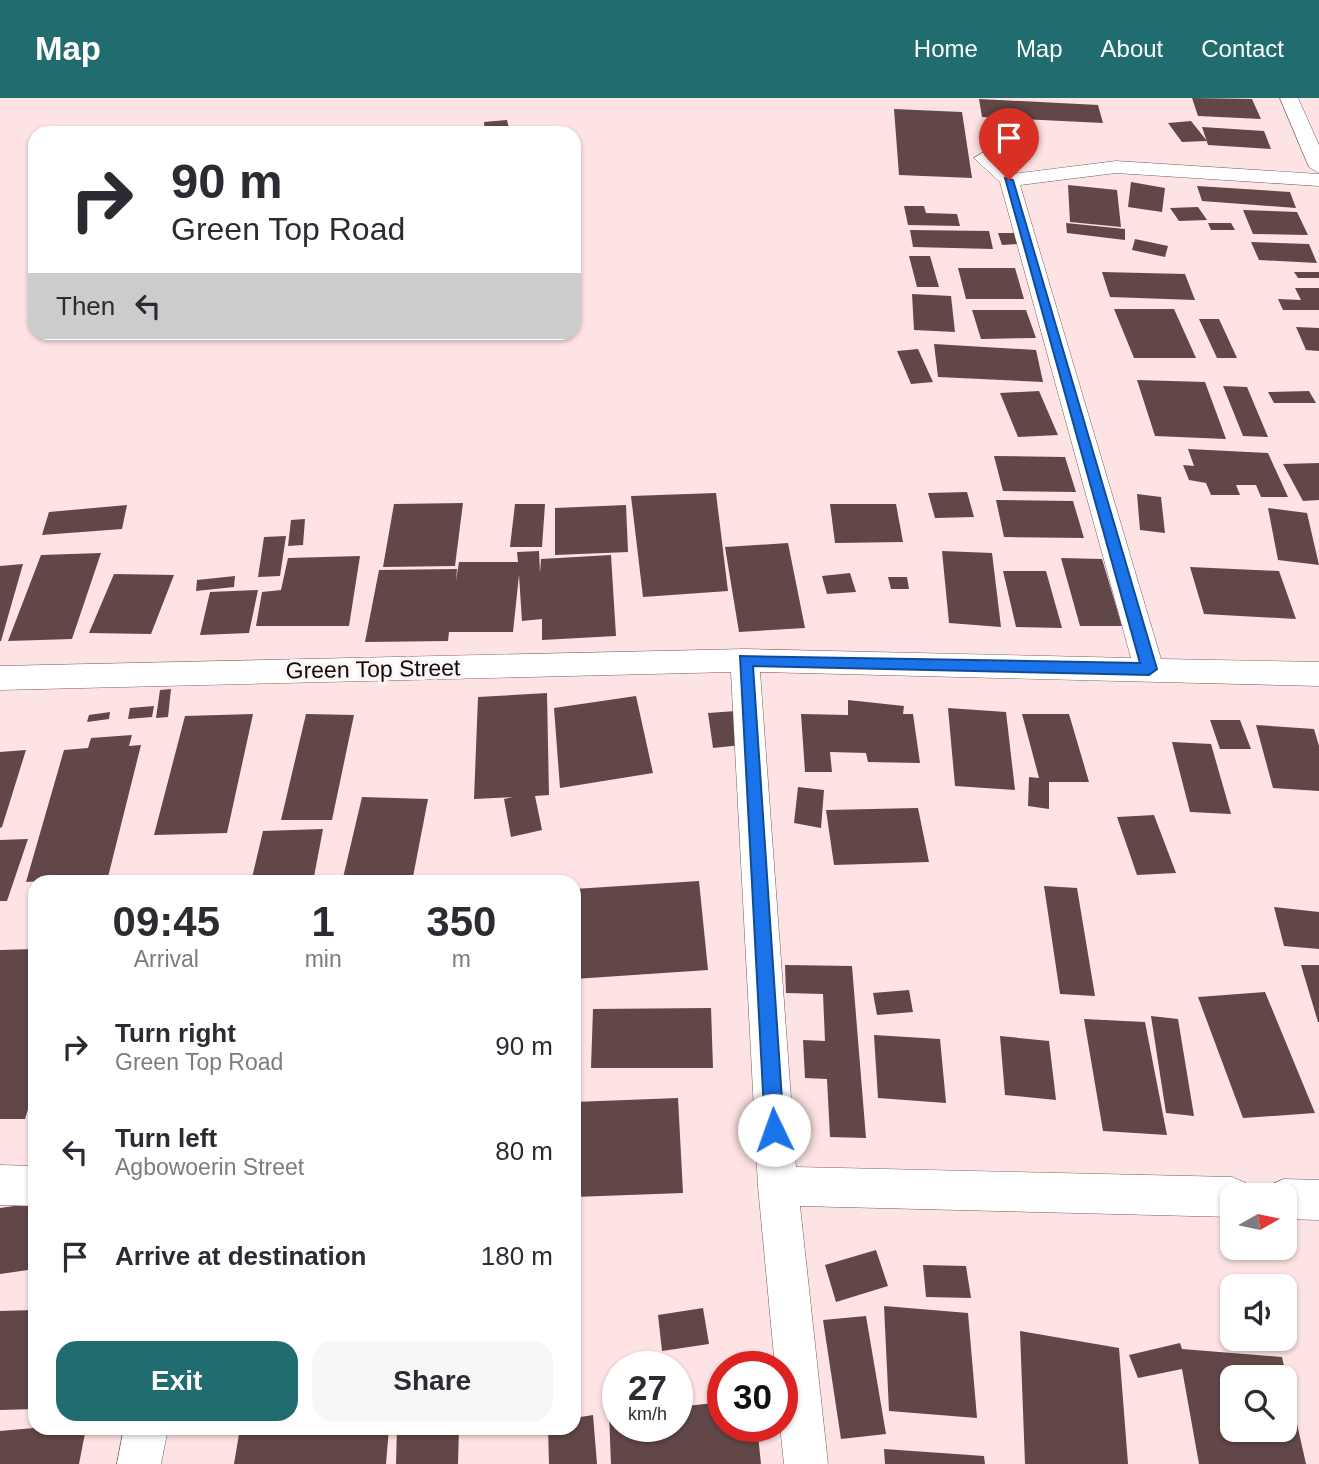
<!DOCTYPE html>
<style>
:root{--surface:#fff;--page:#f7f7f7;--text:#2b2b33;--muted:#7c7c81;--accent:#206c6e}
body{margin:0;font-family:Arial,sans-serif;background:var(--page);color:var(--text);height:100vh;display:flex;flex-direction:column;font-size:26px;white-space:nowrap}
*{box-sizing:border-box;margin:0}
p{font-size:23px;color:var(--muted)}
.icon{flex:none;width:38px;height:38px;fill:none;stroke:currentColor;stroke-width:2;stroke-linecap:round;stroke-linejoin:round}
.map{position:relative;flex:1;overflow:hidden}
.details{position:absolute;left:28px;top:777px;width:553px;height:560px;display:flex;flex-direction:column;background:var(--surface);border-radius:21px;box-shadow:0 2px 5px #0004}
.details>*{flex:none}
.hud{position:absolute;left:28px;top:28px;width:553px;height:214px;border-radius:21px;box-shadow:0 2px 5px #0004;background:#fff;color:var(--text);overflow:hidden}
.needle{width:46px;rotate:81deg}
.buttons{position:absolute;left:1220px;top:1085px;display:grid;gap:14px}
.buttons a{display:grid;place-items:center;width:77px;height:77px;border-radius:14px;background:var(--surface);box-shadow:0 2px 5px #0004;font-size:35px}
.speed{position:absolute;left:602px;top:1253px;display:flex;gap:14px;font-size:35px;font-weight:700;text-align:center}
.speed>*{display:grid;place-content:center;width:91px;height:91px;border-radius:50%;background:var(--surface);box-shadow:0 2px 5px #0004;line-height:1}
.speed small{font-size:18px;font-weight:400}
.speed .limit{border:10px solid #d22;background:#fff;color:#111}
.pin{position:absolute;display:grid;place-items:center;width:60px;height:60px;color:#fff;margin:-72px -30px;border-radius:50% 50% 50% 0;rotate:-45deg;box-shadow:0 0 7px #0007}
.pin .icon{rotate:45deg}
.me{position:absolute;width:77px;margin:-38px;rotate:357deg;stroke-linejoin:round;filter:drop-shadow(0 0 5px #0008)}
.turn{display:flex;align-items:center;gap:24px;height:147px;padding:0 28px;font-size:32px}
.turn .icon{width:91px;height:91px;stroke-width:2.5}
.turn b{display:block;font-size:49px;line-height:60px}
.then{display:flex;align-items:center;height:66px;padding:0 28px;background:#0003;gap:14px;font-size:26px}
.eta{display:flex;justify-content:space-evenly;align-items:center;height:119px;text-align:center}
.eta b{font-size:42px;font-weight:700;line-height:49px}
.cta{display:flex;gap:14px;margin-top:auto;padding:14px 28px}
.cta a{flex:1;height:80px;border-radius:21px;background:var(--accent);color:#fff;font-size:28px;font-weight:700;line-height:80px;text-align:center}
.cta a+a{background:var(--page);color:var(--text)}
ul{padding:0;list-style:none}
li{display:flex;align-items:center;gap:21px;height:105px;padding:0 28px}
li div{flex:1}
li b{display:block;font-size:26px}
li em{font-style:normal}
header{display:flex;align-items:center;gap:42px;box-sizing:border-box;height:98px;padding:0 35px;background:var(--accent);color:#fff}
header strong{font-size:33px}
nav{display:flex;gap:38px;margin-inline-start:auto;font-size:24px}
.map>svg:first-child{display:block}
.building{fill:#614748;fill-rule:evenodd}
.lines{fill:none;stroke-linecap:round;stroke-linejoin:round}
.minor-casing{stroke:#775c5d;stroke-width:1}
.minor{fill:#fff;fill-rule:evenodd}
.route{fill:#1a73e8;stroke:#114b97;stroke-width:2}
.labels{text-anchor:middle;stroke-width:7;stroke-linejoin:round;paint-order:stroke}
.street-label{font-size:23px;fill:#140a0a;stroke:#fcf6f6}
</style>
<header>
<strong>Map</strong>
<nav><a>Home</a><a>Map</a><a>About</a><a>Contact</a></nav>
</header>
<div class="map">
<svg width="1319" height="1366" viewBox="0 0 1319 1366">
<rect width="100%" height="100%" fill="#fde3e3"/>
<!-- building -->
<g class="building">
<polygon points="1192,0 1252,1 1261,21 1198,18"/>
<polygon points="979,1 1098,7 1103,25 982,19"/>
<polygon points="894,11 962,14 972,80 899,77"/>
<polygon points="507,22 510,35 485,35 484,24"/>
<polygon points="1191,23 1207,43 1182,44 1168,25"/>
<polygon points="1202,29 1264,33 1271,51 1208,47"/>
<polygon points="1131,84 1165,90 1162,114 1128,109"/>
<polygon points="1068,87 1117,92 1121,129 1070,124"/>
<polygon points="1197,88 1290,94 1296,110 1202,103"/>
<polygon points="904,108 924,108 926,115 957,116 960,128 908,127"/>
<polygon points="1198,109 1207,122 1179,123 1170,110"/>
<polygon points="1243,112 1297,114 1308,137 1253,136"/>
<polygon points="1066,125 1125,131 1125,142 1067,135"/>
<polygon points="1208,125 1231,125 1235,132 1211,132"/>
<polygon points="910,132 989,133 993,151 913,149"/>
<polygon points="998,135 1016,135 1020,146 1002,147"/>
<polygon points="1135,141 1168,148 1165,159 1132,152"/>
<polygon points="1251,144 1309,146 1317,165 1259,162"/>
<polygon points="909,158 930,158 939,189 917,189"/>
<polygon points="958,170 1015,170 1024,201 966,201"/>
<polygon points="1102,174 1185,176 1195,202 1110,199"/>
<polygon points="1294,174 1319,174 1319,180 1298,180"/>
<polygon points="1295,190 1319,190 1319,212 1283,212 1278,201 1301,202"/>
<polygon points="912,196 951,198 955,234 914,232"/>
<polygon points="1114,211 1174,211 1196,260 1134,260"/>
<polygon points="972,212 1026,212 1036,240 981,241"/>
<polygon points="1199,221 1219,221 1237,260 1217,260"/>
<polygon points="1296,229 1319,230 1319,253 1306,252"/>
<polygon points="934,246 1036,252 1043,284 938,279"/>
<polygon points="918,251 933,284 911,286 897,253"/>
<polygon points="1137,282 1205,284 1226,341 1155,338"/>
<polygon points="1223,288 1247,289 1268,339 1243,338"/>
<polygon points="1039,293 1058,337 1018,339 1000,295"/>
<polygon points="1309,293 1316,305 1274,305 1268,294"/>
<polygon points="1188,351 1268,355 1288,399 1261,399 1256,387 1236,387 1240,397 1211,397 1206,385 1189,382 1183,367 1194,368"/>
<polygon points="994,358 1065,359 1076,394 1003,393"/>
<polygon points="1319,365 1319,402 1303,403 1283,366"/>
<polygon points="967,394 974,419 935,420 928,395"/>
<polygon points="716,395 728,493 643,499 631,398"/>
<polygon points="1137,396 1161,399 1165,435 1140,432"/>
<polygon points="996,402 1073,403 1084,440 1004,439"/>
<polygon points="463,405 455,468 383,469 394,406"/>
<polygon points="515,406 545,406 542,449 510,449"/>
<polygon points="830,406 896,406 903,444 835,445"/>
<polygon points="127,407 122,431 42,437 49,414"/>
<polygon points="626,407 628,454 555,457 555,410"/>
<polygon points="1268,410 1307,415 1319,467 1278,462"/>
<polygon points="305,421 303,447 288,448 291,422"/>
<polygon points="286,438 280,478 258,479 264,439"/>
<polygon points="788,445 805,530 739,534 725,449"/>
<polygon points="539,453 540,475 541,461 611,457 616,538 542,542 542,521 522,523 519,477 513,534 449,534 448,543 365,544 379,472 457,471 456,483 459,464 518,464 517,454"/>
<polygon points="942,453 992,455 1001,529 949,525"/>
<polygon points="101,455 72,541 8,543 41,457"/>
<polygon points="360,458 349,528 256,528 262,494 281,492 288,460"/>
<polygon points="1061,460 1102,461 1122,528 1080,528"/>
<polygon points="23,466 1,543 0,543 0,468"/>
<polygon points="1190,469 1279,473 1296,521 1204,516"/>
<polygon points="1003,473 1046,473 1062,530 1016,529"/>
<polygon points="850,475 856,494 827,496 822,478"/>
<polygon points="114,476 174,477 151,536 89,535"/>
<polygon points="235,478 234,489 196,493 197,482"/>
<polygon points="888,479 907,479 909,491 891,491"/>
<polygon points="258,492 249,535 200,537 210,494"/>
<polygon points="171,591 168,619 156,620 160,592"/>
<polygon points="547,595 549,697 535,698 542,732 511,739 504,701 513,699 474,701 478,599"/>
<polygon points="636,598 653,675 560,690 554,610"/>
<polygon points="848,602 904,608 903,616 913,616 920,665 868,664 866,655 830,654 832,674 805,674 801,616 848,617"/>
<polygon points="154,608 152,619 128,621 130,610"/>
<polygon points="948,610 1006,614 1015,692 955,688"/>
<polygon points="736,613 742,647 713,650 708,615"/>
<polygon points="110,614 109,621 87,624 89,617"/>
<polygon points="253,616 227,735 154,737 185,618"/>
<polygon points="306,616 354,617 332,722 281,722"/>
<polygon points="1022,616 1069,616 1089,684 1049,684 1049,711 1028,708 1029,679 1039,680"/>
<polygon points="1210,622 1240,622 1251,651 1220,651"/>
<polygon points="1256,627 1314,631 1319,648 1319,693 1273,690"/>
<polygon points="132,637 129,648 141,647 108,779 26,784 64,652 88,650 91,640"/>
<polygon points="1172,644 1211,646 1231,716 1190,714"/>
<polygon points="26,652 2,729 0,730 0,654"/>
<polygon points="798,689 824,692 821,730 794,725"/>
<polygon points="362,699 428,701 412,784 342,784"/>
<polygon points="918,710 929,764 834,767 826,712"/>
<polygon points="1154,717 1176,775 1137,777 1117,719"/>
<polygon points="323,731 313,784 251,784 263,733"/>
<polygon points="28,741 7,803 0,803 0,742"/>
<polygon points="699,783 708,872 574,881 574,791"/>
<polygon points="1044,788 1077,790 1095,898 1060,896"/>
<polygon points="1274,809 1319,814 1319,851 1284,848"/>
<polygon points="35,851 35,989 25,1021 0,1021 0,852"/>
<polygon points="785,867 852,868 866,1040 830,1039 827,981 805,980 803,942 825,943 823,896 786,895"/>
<polygon points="1301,867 1319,867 1319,924 1318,924"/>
<polygon points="909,892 913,914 877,917 873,895"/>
<polygon points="1265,894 1315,1015 1243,1020 1198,899"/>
<polygon points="711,910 713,970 591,970 593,911"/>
<polygon points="1151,918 1178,921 1194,1018 1166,1015"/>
<polygon points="1084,921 1145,924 1167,1037 1103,1033"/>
<polygon points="874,937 940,941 946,1005 878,1000"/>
<polygon points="1000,938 1049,943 1056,1002 1005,997"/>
<polygon points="678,1000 683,1095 574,1099 574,1004"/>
<polygon points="35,1105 35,1171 0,1176 0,1110"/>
<polygon points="876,1152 888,1188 836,1204 825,1167"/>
<polygon points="923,1167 966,1168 971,1200 926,1199"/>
<polygon points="884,1208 968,1215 977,1320 889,1313"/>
<polygon points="703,1210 709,1246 662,1253 658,1217"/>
<polygon points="35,1212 35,1311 0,1312 0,1213"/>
<polygon points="866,1218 886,1336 841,1341 823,1222"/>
<polygon points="1020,1233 1119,1250 1128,1366 1025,1366"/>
<path d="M1180,1245l2,6 100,8 24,107h-107l-17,-95 -44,9 -9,-23zM1232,1279h52v53h-52z"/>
<polygon points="723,1304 723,1328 757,1328 761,1366 611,1366 609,1315 618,1315 618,1328 677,1328 677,1309"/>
<polygon points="593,1317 597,1366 549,1366 548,1330 574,1330 574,1320"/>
<polygon points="34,1330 86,1330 79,1366 0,1366 0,1333"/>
<polygon points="240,1330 389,1330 386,1366 234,1366"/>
<polygon points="397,1330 459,1330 458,1366 396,1366"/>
<polygon points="884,1351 984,1358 985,1366 885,1366"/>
</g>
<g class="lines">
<!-- minor casing -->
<g class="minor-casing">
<g id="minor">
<polygon points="1280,0 1298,0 1319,47 1319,75 1309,69"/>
<polygon points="984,54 991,56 1013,76 1116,63 1319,76 1319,88 1116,75 1020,87 1161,561 1319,564 1319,588 760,574 796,1069 1232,1079 1246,1085 1251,1097 1232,1097 1232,1119 800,1108 828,1366 784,1366 780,1328 782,1269 775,1269 758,1088 731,574 0,592 0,568 745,551 1131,560 1000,84 974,60"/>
<polygon points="0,1067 35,1068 35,1108 0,1107"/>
<polygon points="1284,1081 1319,1082 1319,1122 1284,1121 1284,1097 1266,1097 1270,1087"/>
<polygon points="124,1330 168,1330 161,1366 117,1366"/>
</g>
</g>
<!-- minor -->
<use href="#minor" class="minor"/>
</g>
<!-- route -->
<polygon class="route" points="1005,80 1013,82 1157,571 1149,577 753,568 784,1032 781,1039 774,1042 768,1039 765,1032 740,558 1140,565"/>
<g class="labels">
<!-- street labels -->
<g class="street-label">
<text transform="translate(373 571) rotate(-1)" y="8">Green Top Street</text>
</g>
</g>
</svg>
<div class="buttons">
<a><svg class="needle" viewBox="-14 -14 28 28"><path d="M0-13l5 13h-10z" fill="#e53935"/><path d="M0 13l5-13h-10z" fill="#7c7c81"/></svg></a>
<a><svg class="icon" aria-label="sound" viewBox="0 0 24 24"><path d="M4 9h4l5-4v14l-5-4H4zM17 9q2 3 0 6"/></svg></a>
<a><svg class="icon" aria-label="search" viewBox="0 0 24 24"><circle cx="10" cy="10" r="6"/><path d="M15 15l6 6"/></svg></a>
</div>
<div class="speed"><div>27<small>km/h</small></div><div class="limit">30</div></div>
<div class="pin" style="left:1009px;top:82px;background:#d93025"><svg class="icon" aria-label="arrive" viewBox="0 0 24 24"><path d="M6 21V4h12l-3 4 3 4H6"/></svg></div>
<svg class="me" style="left:774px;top:1032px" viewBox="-20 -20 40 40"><circle r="19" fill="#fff"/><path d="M0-13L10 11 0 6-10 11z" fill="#1a73e8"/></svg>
<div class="hud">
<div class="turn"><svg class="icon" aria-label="right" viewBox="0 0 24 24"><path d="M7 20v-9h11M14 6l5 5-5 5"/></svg><div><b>90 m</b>Green Top Road</div></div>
<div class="then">Then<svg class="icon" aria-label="left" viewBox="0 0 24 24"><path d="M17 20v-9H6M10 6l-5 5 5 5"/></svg></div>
</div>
<section class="details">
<div class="eta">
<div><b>09:45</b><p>Arrival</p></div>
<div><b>1</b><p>min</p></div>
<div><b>350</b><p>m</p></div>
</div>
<ul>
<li><svg class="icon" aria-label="right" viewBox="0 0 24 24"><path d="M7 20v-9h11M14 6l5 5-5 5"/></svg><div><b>Turn right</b><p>Green Top Road</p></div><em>90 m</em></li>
<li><svg class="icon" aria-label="left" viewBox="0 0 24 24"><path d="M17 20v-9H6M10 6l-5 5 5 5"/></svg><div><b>Turn left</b><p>Agbowoerin Street</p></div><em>80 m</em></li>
<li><svg class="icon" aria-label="arrive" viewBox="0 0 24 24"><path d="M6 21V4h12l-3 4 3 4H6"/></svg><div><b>Arrive at destination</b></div><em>180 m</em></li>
</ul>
<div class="cta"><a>Exit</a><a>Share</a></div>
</section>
</div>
